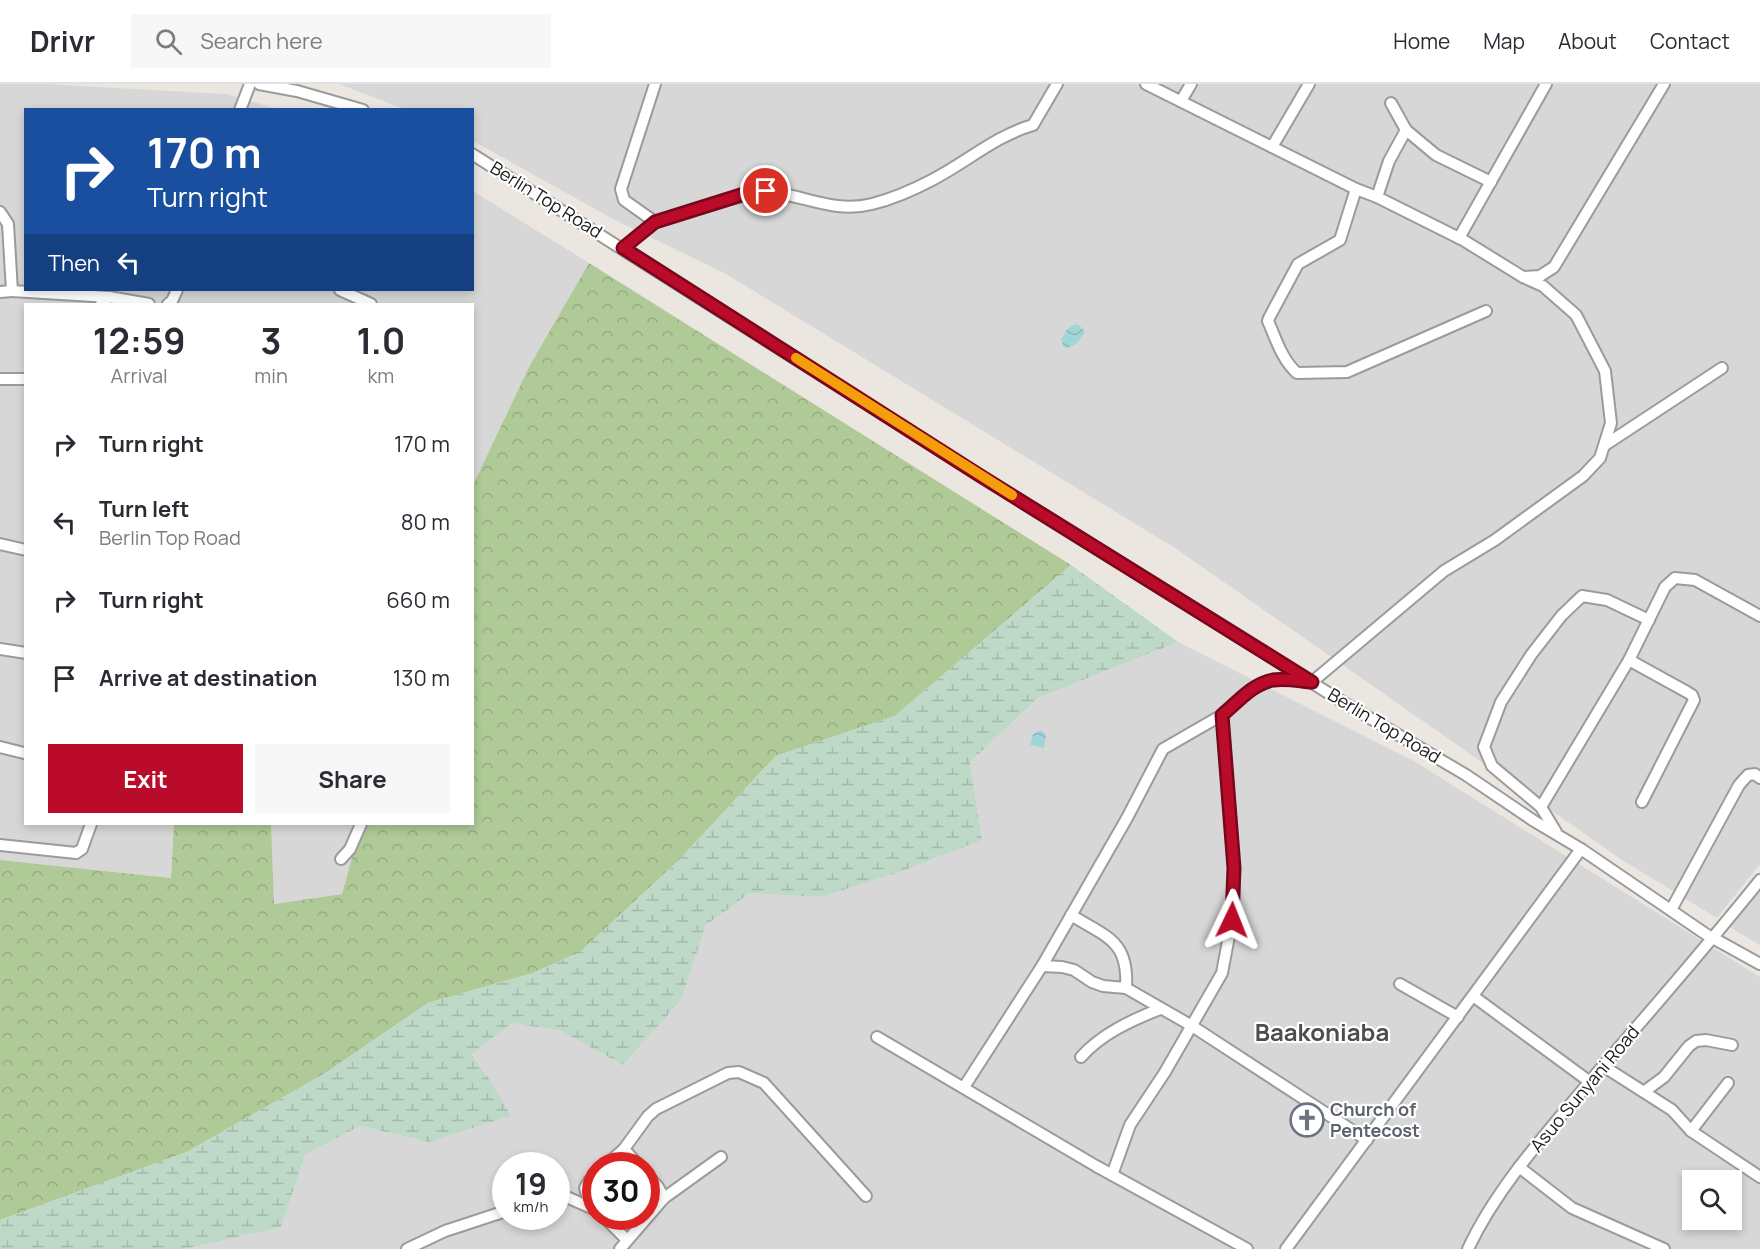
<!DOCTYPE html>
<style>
:root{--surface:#fff;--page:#f7f7f7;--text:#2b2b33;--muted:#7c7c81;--line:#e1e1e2;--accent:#ba0b2b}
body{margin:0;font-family:Manrope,sans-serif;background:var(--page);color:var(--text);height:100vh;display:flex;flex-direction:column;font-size:22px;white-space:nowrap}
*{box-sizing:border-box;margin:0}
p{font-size:20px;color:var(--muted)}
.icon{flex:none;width:33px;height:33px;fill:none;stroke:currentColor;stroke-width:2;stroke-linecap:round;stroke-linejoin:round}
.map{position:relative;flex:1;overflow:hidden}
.details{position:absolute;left:24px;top:219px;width:450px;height:522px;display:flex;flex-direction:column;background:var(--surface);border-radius:0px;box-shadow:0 3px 9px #0003}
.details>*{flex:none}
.banner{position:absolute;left:24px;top:24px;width:450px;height:183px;border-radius:0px;box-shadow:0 3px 9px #0003;background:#1a4fa0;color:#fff;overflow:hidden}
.fabs{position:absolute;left:1682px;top:1086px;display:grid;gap:12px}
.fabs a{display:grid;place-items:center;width:60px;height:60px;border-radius:0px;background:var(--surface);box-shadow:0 3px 9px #0003;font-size:30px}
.speed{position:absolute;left:492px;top:1068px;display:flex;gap:12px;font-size:30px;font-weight:700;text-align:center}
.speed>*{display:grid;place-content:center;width:78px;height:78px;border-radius:50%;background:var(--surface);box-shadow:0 3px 9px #0003;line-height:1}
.speed small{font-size:15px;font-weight:400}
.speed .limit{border:9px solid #d22;background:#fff;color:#111}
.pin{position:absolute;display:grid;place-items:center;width:51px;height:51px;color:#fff;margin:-26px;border:3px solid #fff;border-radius:50%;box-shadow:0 2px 6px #0007}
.me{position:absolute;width:66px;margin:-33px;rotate:2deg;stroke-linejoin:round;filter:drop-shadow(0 0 4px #0008)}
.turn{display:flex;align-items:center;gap:21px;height:126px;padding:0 24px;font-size:27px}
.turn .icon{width:78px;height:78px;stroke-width:2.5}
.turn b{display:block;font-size:42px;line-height:51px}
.then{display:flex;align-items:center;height:57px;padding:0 24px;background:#0003;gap:12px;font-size:22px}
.eta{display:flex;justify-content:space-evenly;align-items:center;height:102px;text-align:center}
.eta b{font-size:36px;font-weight:700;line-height:42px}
.cta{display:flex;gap:12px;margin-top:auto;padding:12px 24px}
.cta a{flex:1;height:69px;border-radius:0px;background:var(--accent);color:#fff;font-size:24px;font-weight:700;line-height:69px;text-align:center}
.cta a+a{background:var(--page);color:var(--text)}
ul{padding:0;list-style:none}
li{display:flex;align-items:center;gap:18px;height:78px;padding:0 24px}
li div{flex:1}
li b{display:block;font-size:22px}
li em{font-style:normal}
header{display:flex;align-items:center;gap:36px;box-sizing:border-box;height:84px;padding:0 30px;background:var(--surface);border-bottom:2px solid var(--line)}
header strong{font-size:28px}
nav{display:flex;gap:33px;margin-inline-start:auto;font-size:21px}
.search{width:420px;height:54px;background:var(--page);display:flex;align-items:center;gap:15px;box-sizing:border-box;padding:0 21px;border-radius:0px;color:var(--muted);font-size:22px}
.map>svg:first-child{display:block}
.residential{fill:#d8d7d8;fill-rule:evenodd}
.forest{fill:url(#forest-crowns)}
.wetland{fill:url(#wetland-marsh)}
.water{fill:url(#water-waves)}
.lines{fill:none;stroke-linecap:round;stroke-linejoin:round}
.minor-casing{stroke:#9b9b9b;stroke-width:14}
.minor{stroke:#fff;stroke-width:10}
.route-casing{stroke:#79071c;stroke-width:15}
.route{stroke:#ba0b2b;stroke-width:10}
.slow{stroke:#f59e0b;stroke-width:10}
.labels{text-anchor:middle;stroke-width:4.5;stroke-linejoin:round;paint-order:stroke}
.street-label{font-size:18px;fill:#1a1a1a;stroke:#fff}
.worship-label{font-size:18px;font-weight:bold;fill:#5b616d;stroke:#fff;text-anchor:start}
.district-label{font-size:24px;font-weight:bold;fill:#4d4d4d;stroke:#fff}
</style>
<header>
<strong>Drivr</strong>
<div class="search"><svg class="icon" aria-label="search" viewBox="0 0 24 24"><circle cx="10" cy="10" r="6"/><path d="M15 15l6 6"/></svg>Search here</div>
<nav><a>Home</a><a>Map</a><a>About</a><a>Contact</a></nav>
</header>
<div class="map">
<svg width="1760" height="1165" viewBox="0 0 1760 1165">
<defs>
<pattern id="forest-crowns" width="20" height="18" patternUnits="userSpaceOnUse" patternTransform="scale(1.5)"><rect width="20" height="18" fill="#afc997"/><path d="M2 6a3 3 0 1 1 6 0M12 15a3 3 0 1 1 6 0" fill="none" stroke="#96ac82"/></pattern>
<pattern id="wetland-marsh" width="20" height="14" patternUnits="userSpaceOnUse" patternTransform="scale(1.5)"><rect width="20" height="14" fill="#bed9c7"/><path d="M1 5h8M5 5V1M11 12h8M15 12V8" fill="none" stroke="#a3baaa"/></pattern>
<pattern id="water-waves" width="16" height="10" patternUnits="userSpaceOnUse" patternTransform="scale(1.5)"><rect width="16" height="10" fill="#a2d5d8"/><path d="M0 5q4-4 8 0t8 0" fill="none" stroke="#8bb6b9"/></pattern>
</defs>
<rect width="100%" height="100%" fill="#ece6e0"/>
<!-- residential -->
<g class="residential">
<polygon points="0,0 45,0 226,10 277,25 26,26 26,206 472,206 473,107 589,179 530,281 473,401 472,220 26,220 26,740 174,740 171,794 0,776"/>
<polygon points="339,0 1760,0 1760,780 1717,834 1622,776 1175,464 726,190 613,135 473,57 472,26 404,25"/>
<path d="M1178,558l236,119 346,216v272h-1575l96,-22 24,-72 55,-29 69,16 81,-26 -16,-30 -22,-33 40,-30 49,8 62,34 58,-65 25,-75 44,-32 71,4 79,-25 82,-32 -12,-78 68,-64zM506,1082h50v50h-50zM596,1082h50v50h-50zM1692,1096h39v40h-39z"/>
<polygon points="271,740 361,740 342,810 273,820"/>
<polygon points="1760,799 1760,861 1728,842"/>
</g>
<!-- forest -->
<polygon class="forest" points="589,179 1071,481 895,632 776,672 679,776 580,868 533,889 428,919 327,988 187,1068 0,1136 0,776 171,794 174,740 271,740 274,820 342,810 361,740 472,740 473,401 530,281"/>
<!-- wetland -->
<polygon class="wetland" points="1071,481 1178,558 1038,614 970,678 982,756 900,788 821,813 750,809 706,841 681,916 623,981 561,947 512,939 472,970 494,1002 511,1032 429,1058 360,1042 305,1071 281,1143 185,1165 0,1165 0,1136 187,1068 327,988 428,919 533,889 580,868 679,776 776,672 895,632"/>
<!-- water -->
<g class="water">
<path d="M1075,240l5,2 5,6c-6,9 -10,16 -21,16l-3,-8 6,-11z"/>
<polygon points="1041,646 1046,651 1044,664 1030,661 1033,650"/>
</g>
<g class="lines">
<!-- minor casing -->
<g class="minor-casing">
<g id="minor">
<polyline points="259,0 297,7 363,26"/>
<polyline points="1146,0 1356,105 1377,113 1463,156 1523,193 1540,192 1554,183 1664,0"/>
<polyline points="1181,17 1191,0"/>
<polyline points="1391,19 1406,46 1436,71 1491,98"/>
<polyline points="240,26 250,0"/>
<polyline points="1272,63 1309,0"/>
<polyline points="472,70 960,379 1346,620 1466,691 1534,737 1581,765 1713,855"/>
<path d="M1356,105l-16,51 -42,24 -29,54 -1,3c8,18 14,39 29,52l50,-1 139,-61"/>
<polyline points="1377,113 1389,77 1406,46"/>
<polyline points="0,128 8,140 12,207 0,208"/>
<polyline points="655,138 624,116 621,105 655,0"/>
<polyline points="1459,154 1546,0"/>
<path d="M623,164l32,-26 99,-30c41,-3 75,23 118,12 20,-5 41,-14 60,-24 35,-18 63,-44 101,-55l24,-41"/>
<polyline points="340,206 371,220"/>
<polyline points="12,207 109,213"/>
<polyline points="101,220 109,213 149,220"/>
<polyline points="168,220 172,217 177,206"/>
<polyline points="0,295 26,295"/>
<polyline points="1605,361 1722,284"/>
<polyline points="0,460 26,466"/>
<polyline points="0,565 26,569"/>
<polyline points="1629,576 1687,608 1692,611 1694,616 1642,718"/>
<path d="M1222,631c16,-13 31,-31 51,-35 12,-2 27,1 39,2l132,-111 51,-31 88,-64 17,-18 11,-35 -6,-52 -29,-56 -33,-29 -20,-9"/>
<polyline points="0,663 24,669"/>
<polyline points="1541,723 1629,576 1665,503 1675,494 1695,496 1760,532"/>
<polyline points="1556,748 1541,723 1492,682 1484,663 1501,618 1531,571 1562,531 1582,512 1607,516 1649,536"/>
<polyline points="0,761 76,769 82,765 91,740"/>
<polyline points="341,775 350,765 361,740"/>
<polyline points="1671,826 1739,701 1748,691 1755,690 1760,694"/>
<polyline points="1713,854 1760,880"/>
<path d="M1042,882l20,1 12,3 18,12 11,4 23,2c3,-48 -20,-51 -55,-73"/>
<polyline points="1400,900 1458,933"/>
<polyline points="1126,904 1192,942 1367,1056"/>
<polyline points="1473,912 1590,998"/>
<polyline points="877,953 1096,1082 1247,1165"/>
<path d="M1081,973c20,-23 51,-37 79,-48"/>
<polyline points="1603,982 1672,1026 1691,1047 1760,1093"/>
<polyline points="964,1003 1042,882 1127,734 1163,665 1222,631 1234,784 1232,836 1222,889 1165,988 1130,1041 1112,1091"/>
<polyline points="1645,1007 1664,993 1689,962 1696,957 1706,956 1732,961"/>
<polyline points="1691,1047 1728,999"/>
<polyline points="605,1082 624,1065"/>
<polyline points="639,1082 624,1065 648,1032 656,1025 728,989 739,988 764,999 866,1112"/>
<polyline points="1519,1083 1572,1124 1664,1165"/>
<polyline points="646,1090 658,1103 664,1114"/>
<polyline points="556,1112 562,1111 596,1126"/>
<polyline points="590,1122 585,1104 589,1097 596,1091"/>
<polyline points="603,1132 627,1156"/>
<polyline points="407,1165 445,1147 506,1127"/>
<polyline points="620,1165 664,1114 721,1073"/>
<polyline points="1286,1165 1581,765"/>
<path d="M1468,1165c28,-60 76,-113 118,-163 58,-68 118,-136 174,-206"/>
</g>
</g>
<!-- minor -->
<use href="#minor" class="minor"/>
</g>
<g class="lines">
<!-- route casing -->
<g class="route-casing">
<path id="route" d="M766,107l-25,4 -86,27 -32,26 356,227 333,207c-12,-1 -27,-4 -39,-2 -21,4 -35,22 -51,35l12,153 -2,52"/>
</g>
<!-- route -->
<use href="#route" class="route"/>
<!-- slow -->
<polyline class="slow" points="796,274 1012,411"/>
</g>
<!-- icons -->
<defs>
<g id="church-ring" transform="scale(1.725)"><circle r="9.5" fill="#fff" stroke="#6b7280" stroke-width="1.5"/><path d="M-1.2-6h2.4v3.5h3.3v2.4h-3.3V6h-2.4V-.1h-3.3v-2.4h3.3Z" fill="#6b7280"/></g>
</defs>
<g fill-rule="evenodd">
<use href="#church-ring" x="1307" y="1036"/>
</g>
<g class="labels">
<!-- street labels -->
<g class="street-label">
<text transform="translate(546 116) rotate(32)" y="6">Berlin Top Road</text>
<text transform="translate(1384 642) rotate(31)" y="6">Berlin Top Road</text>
<text transform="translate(1585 1005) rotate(-50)" y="6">Asuo Sunyani Road</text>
</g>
<!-- worship labels -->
<g class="worship-label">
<text x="1330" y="1032">Church of<tspan x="1330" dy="21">Pentecost</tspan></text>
</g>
<!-- district labels -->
<g class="district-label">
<text x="1322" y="957">Baakoniaba</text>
</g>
</g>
</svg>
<div class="fabs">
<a><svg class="icon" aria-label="search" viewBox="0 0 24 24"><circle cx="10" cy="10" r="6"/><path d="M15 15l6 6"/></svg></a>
</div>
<div class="speed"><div>19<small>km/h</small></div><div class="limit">30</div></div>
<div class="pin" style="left:766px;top:107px;background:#d93025"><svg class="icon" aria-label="arrive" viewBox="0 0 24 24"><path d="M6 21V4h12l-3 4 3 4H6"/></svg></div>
<svg class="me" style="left:1232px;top:836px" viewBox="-20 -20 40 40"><path d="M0-17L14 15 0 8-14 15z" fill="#ba0b2b" stroke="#fff" stroke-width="4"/></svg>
<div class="banner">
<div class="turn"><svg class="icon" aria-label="right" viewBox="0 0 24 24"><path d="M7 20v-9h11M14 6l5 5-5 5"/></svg><div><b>170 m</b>Turn right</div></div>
<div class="then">Then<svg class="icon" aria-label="left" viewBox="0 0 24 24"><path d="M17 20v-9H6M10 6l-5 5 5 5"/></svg></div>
</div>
<section class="details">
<div class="eta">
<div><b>12:59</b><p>Arrival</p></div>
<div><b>3</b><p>min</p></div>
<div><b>1.0</b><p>km</p></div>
</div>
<ul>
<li><svg class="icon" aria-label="right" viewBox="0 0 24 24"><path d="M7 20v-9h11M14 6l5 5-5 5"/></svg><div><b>Turn right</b></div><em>170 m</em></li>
<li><svg class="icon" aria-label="left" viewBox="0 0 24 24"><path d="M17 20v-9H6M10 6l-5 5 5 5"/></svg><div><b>Turn left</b><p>Berlin Top Road</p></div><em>80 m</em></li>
<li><svg class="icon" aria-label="right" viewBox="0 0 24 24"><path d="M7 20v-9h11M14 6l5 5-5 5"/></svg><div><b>Turn right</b></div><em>660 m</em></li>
<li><svg class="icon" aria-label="arrive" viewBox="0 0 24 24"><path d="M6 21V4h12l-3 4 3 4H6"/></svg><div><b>Arrive at destination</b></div><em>130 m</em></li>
</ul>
<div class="cta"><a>Exit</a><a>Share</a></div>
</section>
</div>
